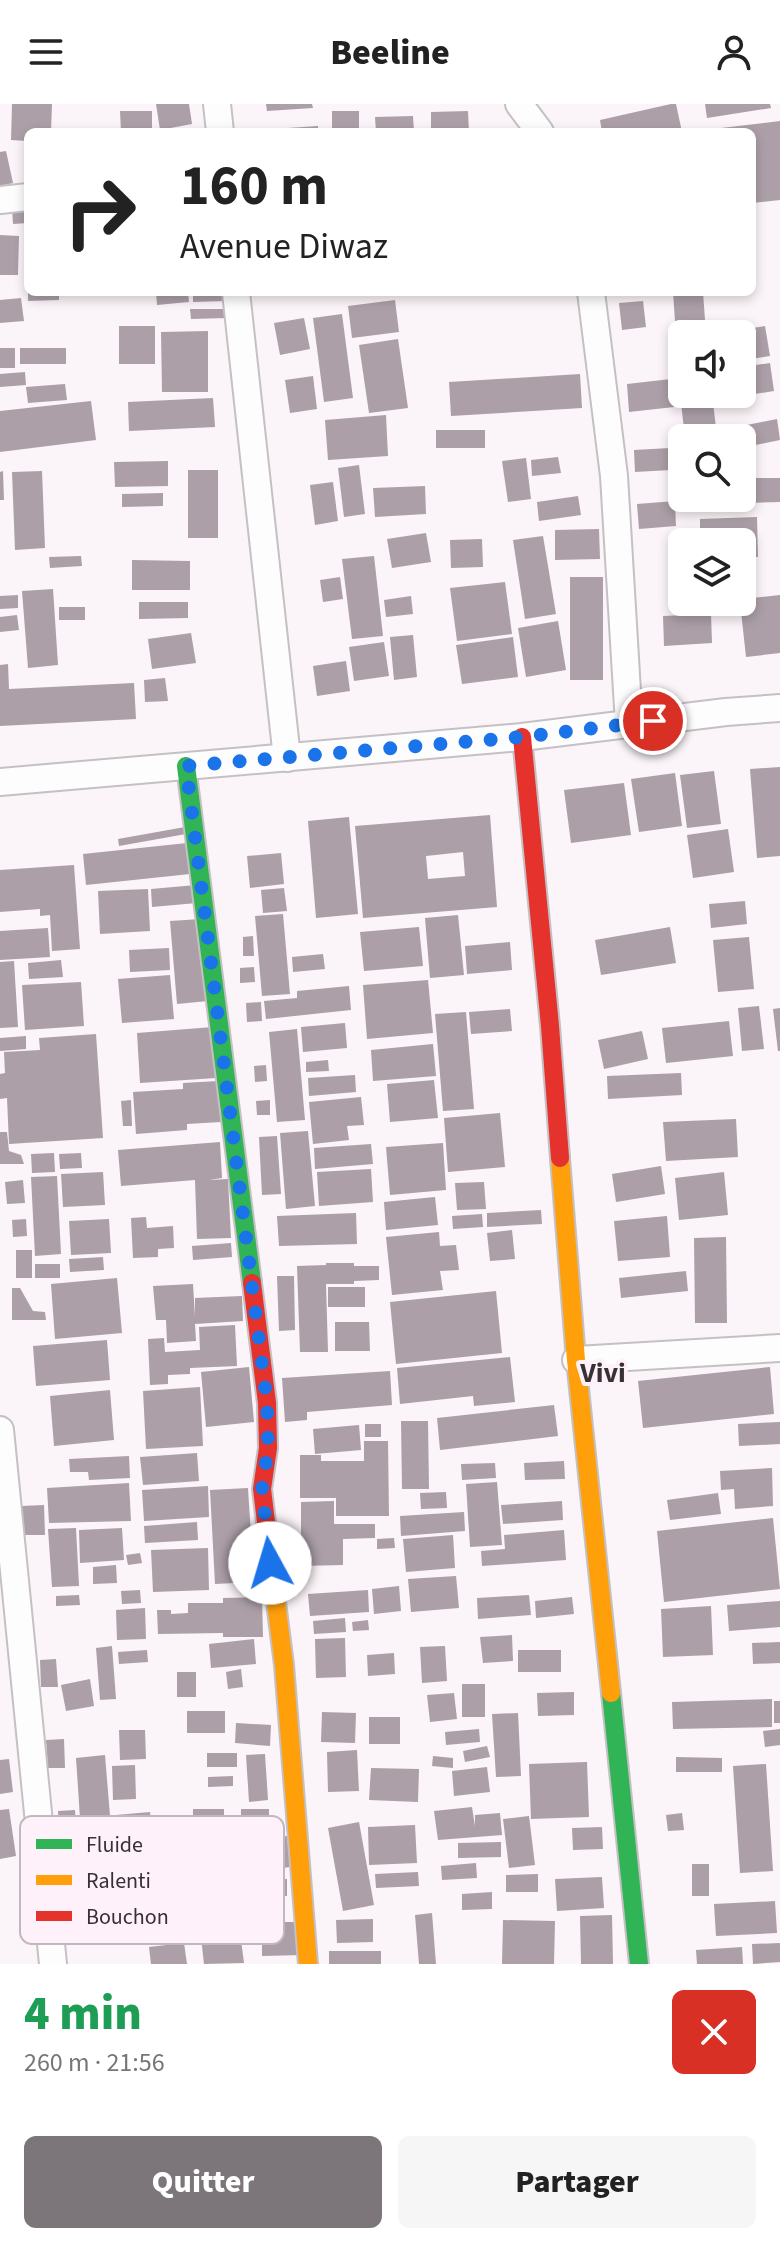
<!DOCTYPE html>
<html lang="fr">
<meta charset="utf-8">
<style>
:root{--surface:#fff;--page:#f6f6f6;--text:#222;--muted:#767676;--accent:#7c7579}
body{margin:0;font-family:"Source Sans 3",sans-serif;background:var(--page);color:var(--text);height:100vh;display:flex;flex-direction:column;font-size:30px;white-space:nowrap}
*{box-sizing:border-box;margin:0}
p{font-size:26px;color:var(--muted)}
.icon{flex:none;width:44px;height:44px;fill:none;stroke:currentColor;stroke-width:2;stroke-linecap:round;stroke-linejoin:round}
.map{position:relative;height:1860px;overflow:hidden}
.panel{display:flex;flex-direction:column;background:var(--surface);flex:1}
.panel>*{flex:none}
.top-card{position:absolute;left:24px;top:24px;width:732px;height:168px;border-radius:12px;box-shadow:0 4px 12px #0003;background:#fff;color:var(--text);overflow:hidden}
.buttons{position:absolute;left:668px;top:216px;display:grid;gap:16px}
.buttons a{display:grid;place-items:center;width:88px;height:88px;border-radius:12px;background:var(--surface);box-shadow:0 4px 12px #0003;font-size:40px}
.pin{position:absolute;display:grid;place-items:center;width:68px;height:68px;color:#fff;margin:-34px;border:4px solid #fff;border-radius:50%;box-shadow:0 2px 8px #0007}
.me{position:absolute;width:88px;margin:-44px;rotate:354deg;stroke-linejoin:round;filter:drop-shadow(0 0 6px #0008)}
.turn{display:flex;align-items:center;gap:28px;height:168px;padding:0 24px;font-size:36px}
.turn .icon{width:104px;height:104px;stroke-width:2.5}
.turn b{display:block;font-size:56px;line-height:68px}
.round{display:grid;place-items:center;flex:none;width:84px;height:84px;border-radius:12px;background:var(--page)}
.summary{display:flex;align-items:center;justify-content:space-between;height:136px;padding:0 24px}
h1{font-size:48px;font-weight:800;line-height:60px;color:#1e9e55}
.action{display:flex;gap:16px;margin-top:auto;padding:16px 24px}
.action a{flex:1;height:92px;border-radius:12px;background:var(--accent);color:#fff;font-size:32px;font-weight:800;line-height:92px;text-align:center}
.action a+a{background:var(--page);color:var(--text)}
header{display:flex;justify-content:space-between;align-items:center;height:104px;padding:0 24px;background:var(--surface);font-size:36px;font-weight:800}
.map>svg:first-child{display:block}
.building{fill:#ac9fa8;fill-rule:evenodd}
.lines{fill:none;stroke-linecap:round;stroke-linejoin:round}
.street-casing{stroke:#c5c0c3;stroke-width:30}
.fast-casing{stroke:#c5c0c3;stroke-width:22}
.slow-casing{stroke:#c5c0c3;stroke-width:22}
.jam-casing{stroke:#c5c0c3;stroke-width:22}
.street{stroke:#fefdfe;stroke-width:26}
.fast{stroke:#30b455;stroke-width:18}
.slow{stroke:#ff9f0a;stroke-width:18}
.jam{stroke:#e5322d;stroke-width:18}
.route{stroke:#1a73e8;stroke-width:14;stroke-dasharray:0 25.2}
.labels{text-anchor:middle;stroke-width:8;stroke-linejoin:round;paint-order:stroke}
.quarter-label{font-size:28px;font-weight:bold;fill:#373135;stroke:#fef1f9}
.key{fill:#fef1f9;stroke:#c2b7be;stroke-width:2}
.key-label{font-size:22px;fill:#373135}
</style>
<header><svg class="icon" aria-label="menu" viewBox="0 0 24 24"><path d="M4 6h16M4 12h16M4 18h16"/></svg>Beeline<svg class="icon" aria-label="person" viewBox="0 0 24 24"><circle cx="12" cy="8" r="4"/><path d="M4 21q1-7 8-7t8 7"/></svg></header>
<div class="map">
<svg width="780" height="1860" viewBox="0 0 780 1860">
<rect width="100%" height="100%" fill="#fbf4f8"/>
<!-- building -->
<g class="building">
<polygon points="12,0 52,0 51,28 28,28 28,37 11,36"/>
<polygon points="156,0 189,0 192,20 160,26"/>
<polygon points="266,0 312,0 313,4 267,7"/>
<polygon points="671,0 676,0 682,28 602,28 600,16"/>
<polygon points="705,0 770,0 771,4 707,14"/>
<polygon points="120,7 152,7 152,28 121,28"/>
<rect x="332" y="7" width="27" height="21"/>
<polygon points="468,7 469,28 431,28 431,8"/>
<polygon points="413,12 414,28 376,28 375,13"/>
<polygon points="780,17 780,96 752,99 752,28 704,28 704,26"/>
<polygon points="318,22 318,28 258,28 258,26"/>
<polygon points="6,47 13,79 0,82 0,48"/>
<polygon points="28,103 28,119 13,120 12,104"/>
<polygon points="0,131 19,132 18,171 0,171"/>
<polygon points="28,188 59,188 59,196 28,197"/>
<polygon points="156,188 188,188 189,198 157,201"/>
<polygon points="193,188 226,188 226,197 193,198"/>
<polygon points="673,188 703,188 706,230 682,230 682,245 677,246"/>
<polygon points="21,194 24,217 0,219 0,196"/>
<polygon points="395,196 399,228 352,234 348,202"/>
<polygon points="643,197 646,223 622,226 619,199"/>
<polygon points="190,205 227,205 227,214 191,215"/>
<polygon points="342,210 353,294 324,298 313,214"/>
<polygon points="304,214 310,245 280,251 274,219"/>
<rect x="119" y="222" width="36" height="38"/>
<polygon points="765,222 770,252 744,256 742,230 739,230 739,226"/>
<polygon points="208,227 208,288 162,288 161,228"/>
<polygon points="398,235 408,304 369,309 359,241"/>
<rect x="0" y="244" width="15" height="20"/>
<rect x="20" y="244" width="46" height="16"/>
<polygon points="770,259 774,287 717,296 716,290 742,290 742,263"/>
<polygon points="25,268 26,281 0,283 0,270"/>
<polygon points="580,270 582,304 451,312 449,278"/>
<polygon points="313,272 317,305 290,309 285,276"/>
<polygon points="671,275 674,303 629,308 627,280"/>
<polygon points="65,280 67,296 28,299 26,283"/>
<polygon points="679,281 682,281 682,290 712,290 717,332 685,334"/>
<polygon points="213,294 215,323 129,327 128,298"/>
<polygon points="91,297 96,336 0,348 0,307"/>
<polygon points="386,311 388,352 328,356 325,316"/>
<polygon points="777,315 780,336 751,342 747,321"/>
<rect x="436" y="326" width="49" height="18"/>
<polygon points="670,344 671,366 635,368 634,346"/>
<rect x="677" y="344" width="5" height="34"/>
<polygon points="558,353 561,369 532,372 531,356"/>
<polygon points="526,354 531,395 508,398 502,357"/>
<polygon points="168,357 168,382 115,383 114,358"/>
<polygon points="359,361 365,410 344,413 338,364"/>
<rect x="188" y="366" width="30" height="68"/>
<polygon points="3,367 4,396 0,396 0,368"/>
<polygon points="42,367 45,444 15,446 12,368"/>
<polygon points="749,374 780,374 780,398 749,399"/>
<polygon points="333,378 338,417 315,421 310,381"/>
<polygon points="425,382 426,410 375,413 373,384"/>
<polygon points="163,389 163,402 122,403 122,390"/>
<polygon points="578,392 581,411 539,417 537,398"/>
<polygon points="675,397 676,422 639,425 637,400"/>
<polygon points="757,413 758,453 742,453 742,438 700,438 700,415"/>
<polygon points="599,425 600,455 555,456 555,426"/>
<polygon points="426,429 431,458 392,464 387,435"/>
<polygon points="543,432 556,510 525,515 513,436"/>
<polygon points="482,435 483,463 451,464 450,436"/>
<polygon points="81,452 82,462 50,464 49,453"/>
<polygon points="374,452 383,532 352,535 342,455"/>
<polygon points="132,456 190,457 190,486 132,486"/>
<polygon points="340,473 343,495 323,498 320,476"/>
<rect x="570" y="473" width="33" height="103"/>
<polygon points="505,478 512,530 457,537 450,484"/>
<polygon points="53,485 58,561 28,564 22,487"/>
<polygon points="18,491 18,504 0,505 0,492"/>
<polygon points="780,491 780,549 746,553 740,498 742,498 742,495"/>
<polygon points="411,492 413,510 386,513 384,496"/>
<polygon points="139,498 188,498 188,514 139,515"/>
<rect x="59" y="503" width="26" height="13"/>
<polygon points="711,510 712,539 664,542 663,512"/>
<polygon points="17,511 19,526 0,528 0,513"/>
<polygon points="558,517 566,566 526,573 518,524"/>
<polygon points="191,529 196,559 152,565 148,535"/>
<polygon points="413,531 417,573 394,576 390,533"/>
<polygon points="513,533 518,573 462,580 456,541"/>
<polygon points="384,538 389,572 354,577 349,543"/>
<polygon points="346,557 350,587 317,592 313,562"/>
<polygon points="8,560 9,585 134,579 136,615 0,622 0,561"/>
<polygon points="165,574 168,597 145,598 144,576"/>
<polygon points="780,663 780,752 757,754 750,665"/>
<polygon points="714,667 721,720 687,724 680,671"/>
<polygon points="675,669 682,722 639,728 631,675"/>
<polygon points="624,679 631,731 571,739 564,686"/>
<path d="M490,711l7,92 -134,11 -8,-92zM463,748l2,24 -37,3 -2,-23z"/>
<polygon points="349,713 358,810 316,814 308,717"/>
<polygon points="185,723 186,730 119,742 118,735"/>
<polygon points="728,725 734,768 693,774 687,731"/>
<polygon points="187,739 190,770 86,781 83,750"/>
<polygon points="281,749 284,780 250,784 247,752"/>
<polygon points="74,761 80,845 52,847 50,811 40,812 40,805 0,808 0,766"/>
<polygon points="196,781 197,799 152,803 151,785"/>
<polygon points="284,784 287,807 263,809 261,786"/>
<polygon points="148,785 150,827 100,830 98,787"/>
<polygon points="745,797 747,820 711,824 709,800"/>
<polygon points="283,810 290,890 262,892 255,812"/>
<polygon points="458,811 464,871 430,874 425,814"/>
<polygon points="201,815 208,897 177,900 170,817"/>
<polygon points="419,823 423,862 364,867 360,828"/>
<polygon points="670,823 676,859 601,871 595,836"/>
<polygon points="48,824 50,853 0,856 0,827"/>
<polygon points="253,832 254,852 243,852 243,833"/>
<polygon points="749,833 754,885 718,888 713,836"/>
<polygon points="510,838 512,866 467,870 465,842"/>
<polygon points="169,844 170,866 130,868 129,846"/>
<polygon points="323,850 325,865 293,868 292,853"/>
<polygon points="61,856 63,873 29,875 28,859"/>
<polygon points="14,857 18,923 0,924 0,858"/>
<polygon points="254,863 255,878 240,879 240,864"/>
<polygon points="170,871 174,915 122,919 118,875"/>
<polygon points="428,876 433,929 367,935 363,881"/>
<polygon points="81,878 84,922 25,926 22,881"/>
<polygon points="349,882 351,906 266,915 264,897 297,894 297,887"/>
<polygon points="261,898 262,917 247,918 246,899"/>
<polygon points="759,902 764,945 742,947 738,904"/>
<polygon points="780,904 780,947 778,947 773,905"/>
<polygon points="510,905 512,927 471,930 469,908"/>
<polygon points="466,908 474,1005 443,1007 435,910"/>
<polygon points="729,917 733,952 666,959 662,924"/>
<polygon points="345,919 347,944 303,948 301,923"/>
<polygon points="213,923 216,974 140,979 137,929"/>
<polygon points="297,925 305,1016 277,1018 269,928"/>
<polygon points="642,927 648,955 604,965 598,936"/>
<polygon points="96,930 103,1034 9,1040 7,994 0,995 0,970 5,969 4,948 40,946 39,934"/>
<polygon points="26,932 26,945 0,947 0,934"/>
<polygon points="433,940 436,972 373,977 371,946"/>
<polygon points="328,956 329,967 306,968 306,958"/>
<polygon points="266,961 267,977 255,978 254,962"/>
<polygon points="681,969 682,991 608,995 607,972"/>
<polygon points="355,971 356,988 309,992 308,974"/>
<polygon points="434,976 438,1014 390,1018 387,980"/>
<polygon points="218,977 221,1018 187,1020 187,1026 136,1030 133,988 183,985 183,979"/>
<polygon points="361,993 364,1021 347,1022 349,1036 313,1040 309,998"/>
<polygon points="131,996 132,1022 123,1022 121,997"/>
<polygon points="270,996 270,1011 257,1011 256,997"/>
<polygon points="500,1009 505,1063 448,1068 444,1014"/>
<polygon points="736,1015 738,1053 666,1057 663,1018"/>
<polygon points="308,1027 315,1102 286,1105 280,1029"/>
<polygon points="0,1028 7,1028 9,1047 21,1051 24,1060 0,1060"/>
<polygon points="277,1032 281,1090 262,1091 259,1033"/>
<polygon points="220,1038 222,1074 209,1076 228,1075 231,1134 197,1135 195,1076 121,1082 118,1046"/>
<polygon points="443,1039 446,1086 390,1091 386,1043"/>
<polygon points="371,1040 373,1060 315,1065 314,1044"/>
<polygon points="54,1049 55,1068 32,1069 31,1050"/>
<polygon points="81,1049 82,1064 60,1065 59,1050"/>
<polygon points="661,1062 665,1090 616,1098 612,1070"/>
<polygon points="371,1065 373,1098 319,1102 317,1068"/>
<polygon points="103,1068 105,1101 63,1103 61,1070"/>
<polygon points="724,1068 728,1111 679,1116 675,1074"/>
<polygon points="57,1072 61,1150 35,1152 31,1073"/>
<polygon points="23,1076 25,1099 7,1100 5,1078"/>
<polygon points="484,1078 486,1105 457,1106 455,1079"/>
<polygon points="435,1093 438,1121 386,1126 384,1098"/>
<polygon points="541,1106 542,1120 487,1123 487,1109"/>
<polygon points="356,1109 357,1140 279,1142 277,1112"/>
<polygon points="482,1110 483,1123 453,1125 452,1112"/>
<polygon points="667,1112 670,1153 618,1157 614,1117"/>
<polygon points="146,1113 147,1124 173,1122 174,1144 158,1145 158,1153 133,1154 131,1114"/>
<polygon points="26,1115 27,1132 13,1133 12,1116"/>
<polygon points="109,1115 111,1149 71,1151 69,1117"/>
<polygon points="512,1126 515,1155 490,1157 487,1129"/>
<polygon points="439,1128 440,1142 456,1141 459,1166 440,1167 443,1186 392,1191 386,1133"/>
<polygon points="726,1133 727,1219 695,1219 694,1134"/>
<polygon points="231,1139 232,1153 193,1156 192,1142"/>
<rect x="16" y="1146" width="16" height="28"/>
<polygon points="103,1153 104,1166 70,1168 69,1155"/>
<polygon points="326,1159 354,1159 354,1162 379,1162 379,1176 354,1177 354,1180 326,1180 328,1248 300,1248 297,1162 326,1161"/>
<rect x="35" y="1160" width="25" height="14"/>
<polygon points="686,1167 688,1187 621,1194 619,1174"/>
<polygon points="277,1172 294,1172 295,1226 279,1227"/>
<polygon points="117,1174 122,1229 55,1235 51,1180"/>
<polygon points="193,1180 195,1213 195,1194 242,1192 243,1217 195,1220 196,1237 167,1239 166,1216 156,1216 153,1182"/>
<rect x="328" y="1183" width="37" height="20"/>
<polygon points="12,1184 20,1184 33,1207 45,1208 46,1216 12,1216"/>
<polygon points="496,1187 502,1249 396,1260 390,1198"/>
<polygon points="335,1218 369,1218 370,1247 335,1247"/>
<polygon points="235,1221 237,1262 190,1264 190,1270 168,1271 168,1280 150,1281 148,1235 164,1234 165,1248 200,1246 199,1223"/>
<polygon points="107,1236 110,1276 36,1282 33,1242"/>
<polygon points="510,1253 515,1298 474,1302 473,1292 400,1300 397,1264"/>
<polygon points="249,1263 254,1318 206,1323 201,1268"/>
<polygon points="770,1263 774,1310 643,1324 638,1277"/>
<polygon points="390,1267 392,1301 307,1308 307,1316 285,1318 282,1274"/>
<polygon points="200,1283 203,1342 146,1345 143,1287"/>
<polygon points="110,1286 114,1336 54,1342 50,1292"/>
<polygon points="554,1301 558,1332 440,1346 437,1314"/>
<polygon points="401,1317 428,1317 429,1385 402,1385"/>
<polygon points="780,1318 780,1340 739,1342 738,1320"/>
<rect x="365" y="1320" width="16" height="13"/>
<polygon points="359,1321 361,1346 315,1350 313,1325"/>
<polygon points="364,1337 388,1337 389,1412 336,1412 336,1394 300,1394 300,1351 321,1351 321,1357 364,1357"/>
<polygon points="197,1349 199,1377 143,1381 140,1353"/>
<polygon points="129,1352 130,1374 89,1376 88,1368 70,1368 69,1355"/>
<polygon points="564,1357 565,1375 525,1376 524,1359"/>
<polygon points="495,1359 496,1374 462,1376 461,1360"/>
<polygon points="772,1364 773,1402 735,1405 734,1385 721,1386 720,1367"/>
<polygon points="497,1378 502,1441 470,1443 466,1380"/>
<polygon points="129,1379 131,1417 49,1419 47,1384"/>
<polygon points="208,1382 209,1413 144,1417 142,1386"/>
<polygon points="248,1384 254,1478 215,1480 210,1386"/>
<polygon points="446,1388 447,1404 421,1405 420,1389"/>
<polygon points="718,1389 721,1410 670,1416 667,1396"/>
<polygon points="334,1397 334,1420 375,1420 375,1434 343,1435 343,1461 301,1462 301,1398"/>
<polygon points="562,1397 563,1416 503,1420 501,1401"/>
<polygon points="44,1401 45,1431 22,1431 21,1402"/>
<polygon points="464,1408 465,1427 401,1432 400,1412"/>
<polygon points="773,1414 780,1485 664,1498 657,1427"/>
<polygon points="197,1418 198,1436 145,1439 144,1422"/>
<polygon points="76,1424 79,1482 52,1483 48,1425"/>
<polygon points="122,1424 124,1456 80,1459 79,1426"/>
<polygon points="564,1426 566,1456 482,1462 481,1447 505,1445 504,1431"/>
<polygon points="453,1431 455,1464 406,1468 403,1435"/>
<polygon points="394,1434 395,1444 377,1445 377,1435"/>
<polygon points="208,1444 209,1486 153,1488 151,1446"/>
<polygon points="140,1449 142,1459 128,1461 126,1451"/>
<polygon points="116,1461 117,1479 93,1480 93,1463"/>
<polygon points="456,1472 459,1504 411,1508 408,1475"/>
<polygon points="399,1482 401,1507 374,1510 372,1485"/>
<polygon points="140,1486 141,1499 122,1500 121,1487"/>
<polygon points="368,1486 369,1508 310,1512 308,1490"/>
<polygon points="79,1491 80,1501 56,1502 56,1492"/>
<polygon points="529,1491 531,1511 478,1515 477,1494"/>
<polygon points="262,1493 263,1533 223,1533 223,1529 158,1530 157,1506 171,1506 171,1510 188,1509 188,1499 223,1499 223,1494"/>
<polygon points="572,1493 574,1510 536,1514 535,1497"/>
<polygon points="780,1497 780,1523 729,1527 727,1501"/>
<polygon points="711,1502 713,1551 663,1553 661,1505"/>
<polygon points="145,1504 146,1535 117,1536 116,1506"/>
<polygon points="345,1514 346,1528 314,1530 313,1517"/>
<polygon points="368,1516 369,1526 353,1527 352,1518"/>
<polygon points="512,1531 513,1557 483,1559 480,1533"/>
<polygon points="345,1534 346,1573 316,1574 315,1535"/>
<polygon points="254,1535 256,1560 211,1564 209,1540"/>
<polygon points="780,1538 780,1559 753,1560 752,1539"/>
<polygon points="112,1542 116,1595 100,1596 96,1544"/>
<polygon points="445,1542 447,1577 422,1579 420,1543"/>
<polygon points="147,1546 148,1558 119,1560 118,1548"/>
<rect x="518" y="1546" width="43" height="22"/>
<polygon points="394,1549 395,1570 368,1572 367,1551"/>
<polygon points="56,1555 58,1583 41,1583 40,1556"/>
<polygon points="241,1565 243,1583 228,1585 226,1568"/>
<rect x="177" y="1568" width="19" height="25"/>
<polygon points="90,1575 94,1602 66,1607 61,1581"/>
<rect x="462" y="1580" width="23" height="33"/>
<polygon points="574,1588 574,1611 538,1612 537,1589"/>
<polygon points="454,1589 457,1615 430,1618 427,1591"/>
<polygon points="772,1595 772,1623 673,1625 672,1598"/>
<rect x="774" y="1597" width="6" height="22"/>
<rect x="187" y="1607" width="38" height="22"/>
<polygon points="322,1608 356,1609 355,1639 321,1638"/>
<polygon points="518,1609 521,1672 496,1673 492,1610"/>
<rect x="369" y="1613" width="31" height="27"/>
<polygon points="236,1619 271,1621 270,1642 235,1639"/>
<polygon points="479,1625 480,1638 446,1641 445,1628"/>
<polygon points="780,1625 780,1641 765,1643 763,1627"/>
<polygon points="119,1626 145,1626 146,1655 120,1656"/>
<polygon points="64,1635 65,1664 48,1664 46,1636"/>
<polygon points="487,1642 490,1653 465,1658 463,1647"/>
<polygon points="357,1646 359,1687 328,1688 327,1648"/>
<rect x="207" y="1649" width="30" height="14"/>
<polygon points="265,1650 268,1696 249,1698 246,1651"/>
<polygon points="105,1651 110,1712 80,1714 76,1654"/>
<polygon points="433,1652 453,1654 453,1664 432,1662"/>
<polygon points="676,1653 722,1654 722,1668 676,1668"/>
<polygon points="9,1655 13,1688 0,1690 0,1656"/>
<polygon points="587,1658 589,1713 531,1715 529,1660"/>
<polygon points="766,1660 773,1767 740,1769 733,1662"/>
<polygon points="135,1661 136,1695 113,1696 112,1662"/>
<polygon points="487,1663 490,1688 454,1692 452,1667"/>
<polygon points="371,1664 419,1665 418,1698 369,1696"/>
<polygon points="233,1672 233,1682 208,1683 208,1673"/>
<polygon points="472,1703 475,1722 475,1711 500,1709 502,1731 438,1736 434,1707"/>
<polygon points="9,1705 16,1752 0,1755 0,1706"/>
<rect x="193" y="1705" width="31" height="16"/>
<rect x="241" y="1705" width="28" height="14"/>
<polygon points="75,1706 77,1740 60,1742 58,1707"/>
<polygon points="150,1708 155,1761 122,1764 116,1711"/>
<polygon points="682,1709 684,1726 668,1727 666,1711"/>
<polygon points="529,1712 535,1761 509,1764 503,1715"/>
<polygon points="359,1718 374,1801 343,1807 328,1724"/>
<polygon points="415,1721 417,1759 369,1761 368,1723"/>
<polygon points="602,1723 603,1745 573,1746 572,1724"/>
<polygon points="287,1732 290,1763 258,1767 254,1736"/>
<polygon points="501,1738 501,1753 458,1754 458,1739"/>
<polygon points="476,1759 477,1774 442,1776 441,1762"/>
<rect x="692" y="1760" width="17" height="32"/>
<polygon points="418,1768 419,1782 376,1784 375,1770"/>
<polygon points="538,1770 538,1788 506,1788 506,1771"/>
<polygon points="602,1773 604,1804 557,1807 555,1775"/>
<rect x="250" y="1775" width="37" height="17"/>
<polygon points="492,1788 492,1805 462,1806 462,1790"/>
<polygon points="775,1797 777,1829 716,1832 714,1800"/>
<polygon points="432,1809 436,1860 419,1860 415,1811"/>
<polygon points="612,1811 613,1860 581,1860 580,1812"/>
<polygon points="373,1815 373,1838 337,1839 336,1816"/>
<polygon points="503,1816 555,1817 554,1860 502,1860"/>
<polygon points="262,1818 302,1818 303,1851 262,1852"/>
<polygon points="240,1828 244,1859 204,1860 201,1833"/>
<polygon points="184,1839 187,1860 151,1860 149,1843"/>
<polygon points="780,1839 780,1858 753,1860 752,1840"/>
<polygon points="742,1843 743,1860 697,1860 696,1846"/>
<rect x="329" y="1847" width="52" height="13"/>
</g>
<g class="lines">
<!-- street casing -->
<g class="street-casing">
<g id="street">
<polyline points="217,0 220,28"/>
<polyline points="519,0 540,28"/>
<polyline points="0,96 28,93"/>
<polyline points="236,188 287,654"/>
<polyline points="591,188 614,372 629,620"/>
<polyline points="0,678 522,633 726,608 780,604"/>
<polyline points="576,1256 780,1244"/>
<polyline points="0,1326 53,1860"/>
</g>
</g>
<!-- fast casing -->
<g class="fast-casing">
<g id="fast">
<polyline points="186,662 252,1179"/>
<polyline points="611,1589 639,1860"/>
</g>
</g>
<!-- slow casing -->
<g class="slow-casing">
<g id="slow">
<polyline points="560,1054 576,1256 611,1589"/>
<polyline points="270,1451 284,1561 308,1860"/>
</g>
</g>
<!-- jam casing -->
<g class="jam-casing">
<g id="jam">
<polyline points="522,633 550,922 560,1054"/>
<polyline points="252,1179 267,1299 268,1344 262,1385 270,1451"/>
</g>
</g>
<!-- street -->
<use href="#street" class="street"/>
<!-- fast -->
<use href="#fast" class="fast"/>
<!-- slow -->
<use href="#slow" class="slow"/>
<!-- jam -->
<use href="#jam" class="jam"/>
</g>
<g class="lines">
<!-- route -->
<polyline class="route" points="270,1459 262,1385 268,1344 267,1299 186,662 522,633 653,617"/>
</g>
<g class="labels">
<!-- quarter labels -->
<g class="quarter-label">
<text x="603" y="1278">Vivi</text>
</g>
</g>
<!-- legend -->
<rect x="20" y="1712" width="264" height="128" rx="12" class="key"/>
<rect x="36" y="1735" width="36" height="10" fill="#30b455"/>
<rect x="36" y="1771" width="36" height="10" fill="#ff9f0a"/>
<rect x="36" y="1807" width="36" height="10" fill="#e5322d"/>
<g class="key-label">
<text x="86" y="1748">Fluide</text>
<text x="86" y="1784">Ralenti</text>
<text x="86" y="1820">Bouchon</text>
</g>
</svg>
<div class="buttons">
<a><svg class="icon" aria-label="sound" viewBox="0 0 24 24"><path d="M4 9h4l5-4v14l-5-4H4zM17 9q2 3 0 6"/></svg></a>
<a><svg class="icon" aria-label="search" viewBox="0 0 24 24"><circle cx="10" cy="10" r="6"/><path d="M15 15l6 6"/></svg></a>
<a><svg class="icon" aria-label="layers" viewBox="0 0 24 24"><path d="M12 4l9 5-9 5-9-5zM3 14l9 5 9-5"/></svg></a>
</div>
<div class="pin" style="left:653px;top:617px;background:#d93025"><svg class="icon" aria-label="arrive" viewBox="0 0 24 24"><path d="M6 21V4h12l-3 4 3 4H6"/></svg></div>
<svg class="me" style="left:270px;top:1459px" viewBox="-20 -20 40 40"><circle r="19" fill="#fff"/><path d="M0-13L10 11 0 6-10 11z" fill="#1a73e8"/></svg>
<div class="top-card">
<div class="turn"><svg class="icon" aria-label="right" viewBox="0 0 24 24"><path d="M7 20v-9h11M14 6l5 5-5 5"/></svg><div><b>160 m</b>Avenue Diwaz</div></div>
</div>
</div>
<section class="panel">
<div class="summary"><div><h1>4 min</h1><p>260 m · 21:56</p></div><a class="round" style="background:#d93025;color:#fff"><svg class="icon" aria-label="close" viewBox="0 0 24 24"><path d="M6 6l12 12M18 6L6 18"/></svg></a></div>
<div class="action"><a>Quitter</a><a>Partager</a></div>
</section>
